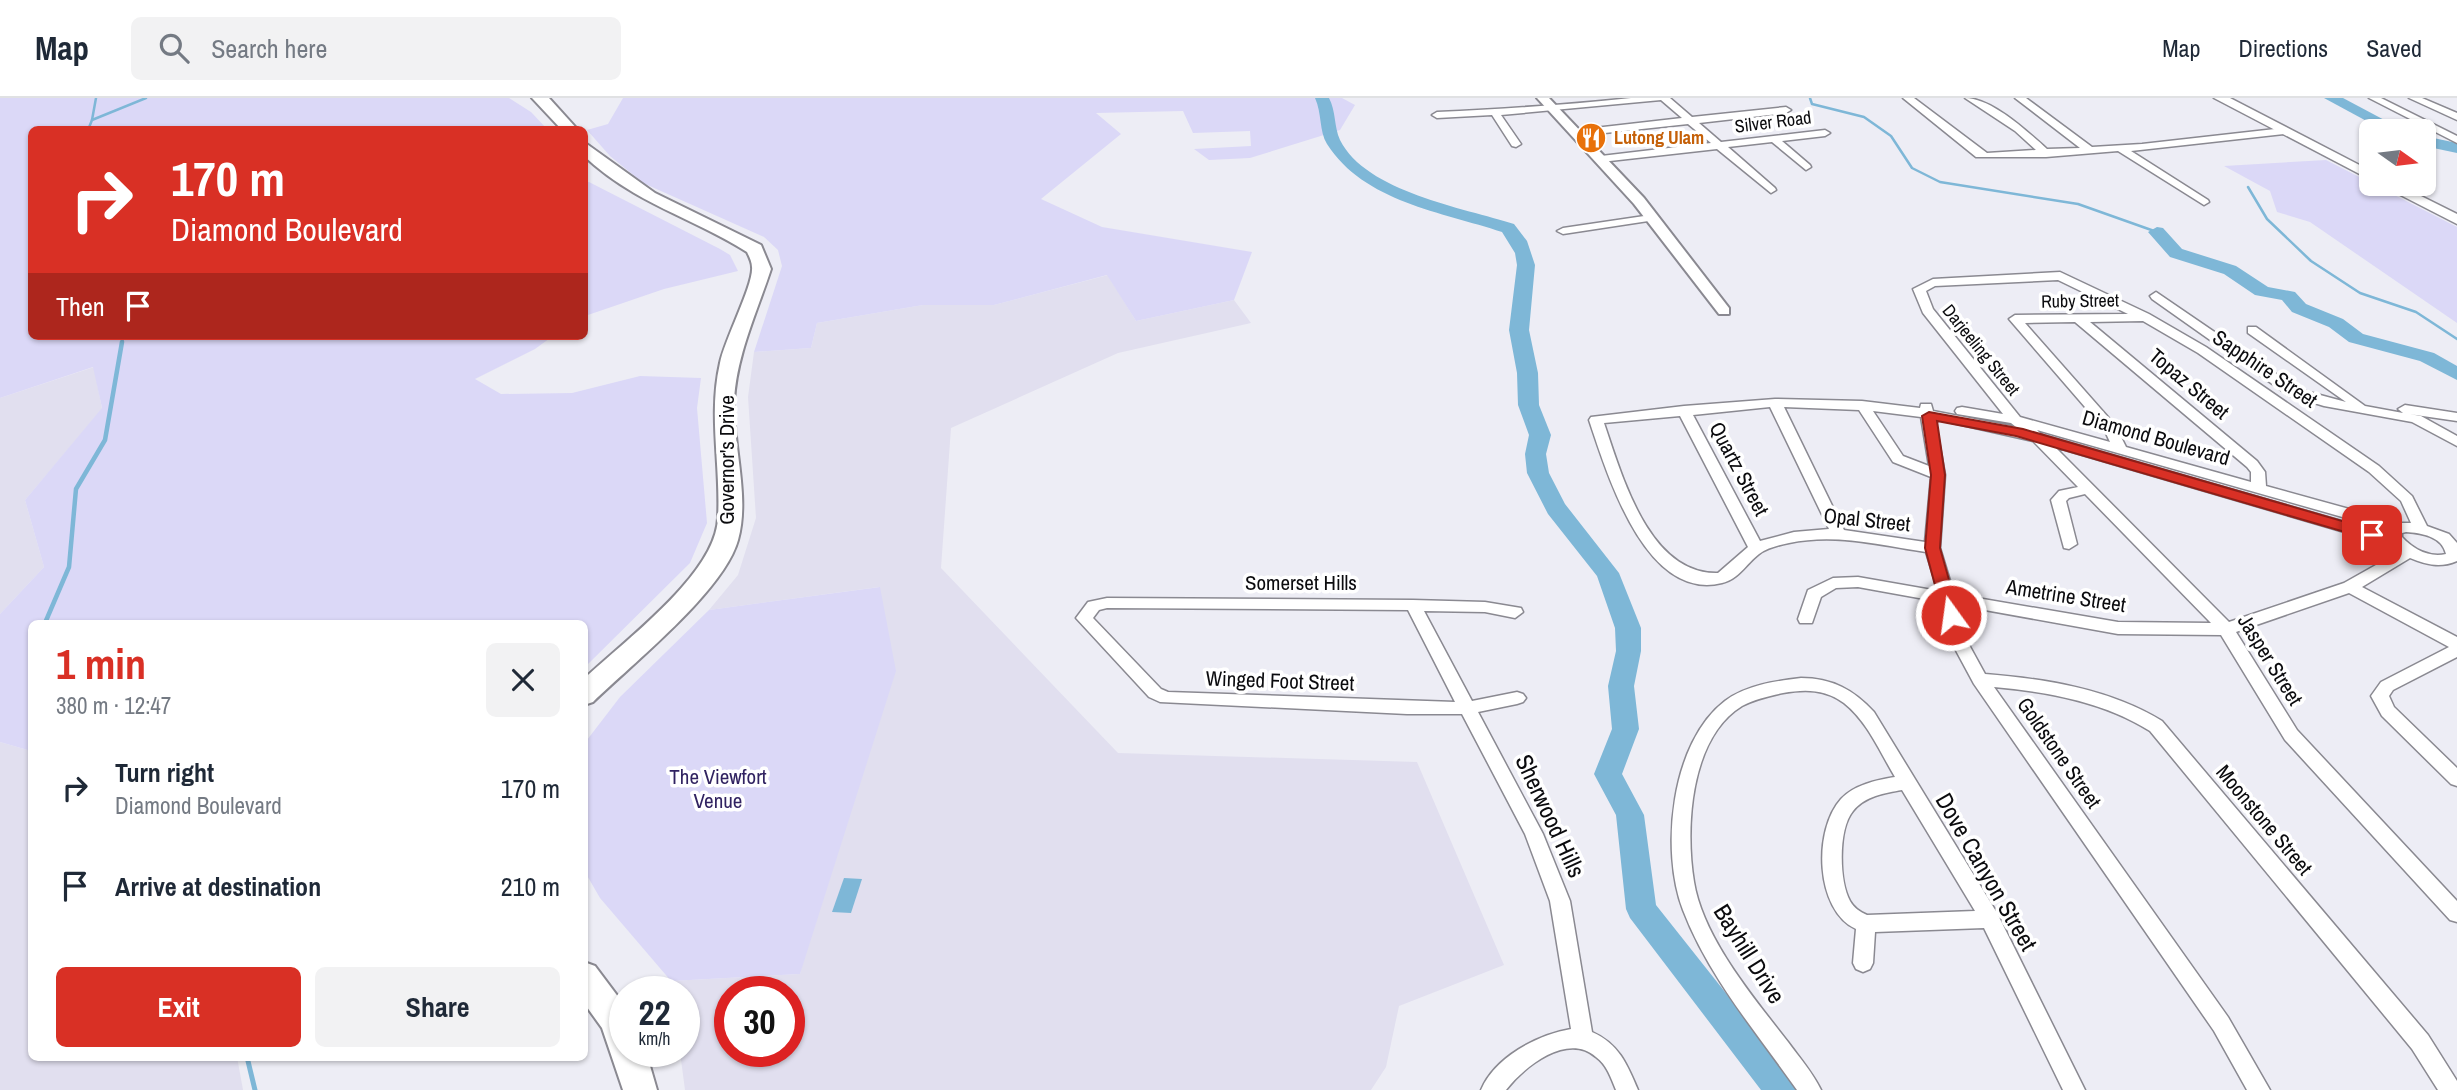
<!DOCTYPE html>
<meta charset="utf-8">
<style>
:root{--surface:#fff;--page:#f2f2f3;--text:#1f2937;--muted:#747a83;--line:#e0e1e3;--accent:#d93025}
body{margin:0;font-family:"Archivo Narrow",sans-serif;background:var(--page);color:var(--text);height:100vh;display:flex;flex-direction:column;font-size:26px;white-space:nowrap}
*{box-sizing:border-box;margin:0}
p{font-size:23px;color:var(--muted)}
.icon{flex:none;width:38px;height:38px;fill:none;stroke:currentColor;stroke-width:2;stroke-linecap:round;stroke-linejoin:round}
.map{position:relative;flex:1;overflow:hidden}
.panel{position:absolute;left:28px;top:522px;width:560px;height:441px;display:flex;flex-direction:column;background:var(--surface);border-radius:10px;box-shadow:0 2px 5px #0004}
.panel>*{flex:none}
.banner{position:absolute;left:28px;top:28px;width:560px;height:214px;border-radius:10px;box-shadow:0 2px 5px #0004;background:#d93025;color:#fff;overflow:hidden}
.needle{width:46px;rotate:104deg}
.buttons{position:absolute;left:2359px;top:21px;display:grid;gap:14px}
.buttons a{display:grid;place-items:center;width:77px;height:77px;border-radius:10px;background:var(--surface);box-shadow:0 2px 5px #0004;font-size:35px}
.speed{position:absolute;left:609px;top:878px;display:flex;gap:14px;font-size:35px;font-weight:700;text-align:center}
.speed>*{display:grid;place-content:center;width:91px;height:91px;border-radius:50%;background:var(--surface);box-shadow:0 2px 5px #0004;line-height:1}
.speed small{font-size:18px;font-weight:400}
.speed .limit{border:10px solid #d22;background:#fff;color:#111}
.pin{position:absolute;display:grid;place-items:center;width:60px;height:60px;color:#fff;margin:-30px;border-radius:14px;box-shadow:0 4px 10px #0006}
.me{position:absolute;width:77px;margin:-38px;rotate:346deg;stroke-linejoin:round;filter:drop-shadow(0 0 5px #0008)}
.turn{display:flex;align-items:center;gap:24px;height:147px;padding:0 28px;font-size:32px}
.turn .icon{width:91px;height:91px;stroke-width:2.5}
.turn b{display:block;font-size:49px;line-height:60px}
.then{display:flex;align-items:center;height:66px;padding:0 28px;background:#0003;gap:14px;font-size:26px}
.round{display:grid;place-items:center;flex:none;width:74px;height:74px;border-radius:10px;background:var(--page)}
.headline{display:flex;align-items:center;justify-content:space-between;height:119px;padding:0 28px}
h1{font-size:42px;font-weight:800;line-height:52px;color:var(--accent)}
.cta{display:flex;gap:14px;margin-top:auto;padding:14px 28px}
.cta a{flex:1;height:80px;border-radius:10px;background:var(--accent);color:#fff;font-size:28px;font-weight:800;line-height:80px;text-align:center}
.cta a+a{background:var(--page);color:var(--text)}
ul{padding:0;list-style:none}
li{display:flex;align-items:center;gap:21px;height:98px;padding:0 28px}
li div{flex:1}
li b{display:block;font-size:26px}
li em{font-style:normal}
header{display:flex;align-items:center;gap:42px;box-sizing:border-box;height:98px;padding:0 35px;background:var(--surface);border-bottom:2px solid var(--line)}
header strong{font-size:33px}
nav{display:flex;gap:38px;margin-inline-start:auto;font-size:24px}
.search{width:490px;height:63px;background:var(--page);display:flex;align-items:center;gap:18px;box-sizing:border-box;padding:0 24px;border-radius:10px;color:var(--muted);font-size:26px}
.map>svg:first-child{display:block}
.built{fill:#e1dfef;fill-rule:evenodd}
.green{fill:#dbd8f7}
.water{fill:#7eb7d7}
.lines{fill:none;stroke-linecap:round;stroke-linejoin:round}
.stream-far2{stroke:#7eb7d7;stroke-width:2.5}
.stream-far1{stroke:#7eb7d7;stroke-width:4.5}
.stream{stroke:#7eb7d7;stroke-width:5}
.river{fill:#7eb7d7;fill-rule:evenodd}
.minor-casing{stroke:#8a8991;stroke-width:3}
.tertiary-casing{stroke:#8a8991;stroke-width:4}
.secondary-casing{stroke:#8a8991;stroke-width:3}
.trunk-casing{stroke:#8a8991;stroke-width:4}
.minor{fill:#fff;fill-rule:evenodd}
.tertiary{fill:#fff;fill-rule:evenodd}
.secondary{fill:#fff;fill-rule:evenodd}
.trunk{fill:#fff;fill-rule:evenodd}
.route{fill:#d93025;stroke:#8d1f18;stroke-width:2}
.labels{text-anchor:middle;stroke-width:7;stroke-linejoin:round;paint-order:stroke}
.far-street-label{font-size:18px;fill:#0b0b0e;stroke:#fff}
.far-food-label{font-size:18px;font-weight:bold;fill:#c56008;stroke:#fff;text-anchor:start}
.street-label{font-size:21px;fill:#0b0b0e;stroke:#fff}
.park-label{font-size:21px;fill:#312361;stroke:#fff}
.near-street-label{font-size:24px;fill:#0b0b0e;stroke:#fff}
</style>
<header>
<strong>Map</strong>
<div class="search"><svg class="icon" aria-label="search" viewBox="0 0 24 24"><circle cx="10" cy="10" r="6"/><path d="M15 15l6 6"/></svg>Search here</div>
<nav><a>Map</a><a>Directions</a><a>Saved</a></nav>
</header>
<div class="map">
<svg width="2457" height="992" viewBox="0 0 2457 992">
<rect width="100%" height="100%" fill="#ededf5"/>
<!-- built -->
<g class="built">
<path d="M1108,177l28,46 98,-21 17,23 -133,30 -167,75 -10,140 177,185 299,9 87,203 -105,41 -13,61 -15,23h-686l-5,-38h4v-60h-11l-2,-11 129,-7 79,-387 -170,23 29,-35 18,-57 -8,-121 6,-45 57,-4 6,-25 106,-18h71zM730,894h59v60h-59z"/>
<polygon points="94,269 102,311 25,402 44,469 0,516 0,300"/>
<polygon points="0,644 31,653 32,959 237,959 243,992 0,992"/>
</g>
<!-- green -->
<g class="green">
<polygon points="0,0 509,0 531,14 547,31 32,32 32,238 553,238 535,251 475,281 501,296 572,295 640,278 701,280 697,310 707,425 690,465 585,569 584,525 32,525 31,653 0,644 0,516 44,469 25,402 102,310 93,269 0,300"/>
<polygon points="623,0 1342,0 1355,7 1340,32 1250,60 1209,62 1194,51 1251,48 1250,33 1193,35 1183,13 1096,15 1121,36 1041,101 1102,129 1252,154 1234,202 1136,223 1107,177 994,207 923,207 817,225 811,250 754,254 782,168 778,152 764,139 643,85 610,58 587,32 608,26"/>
<polygon points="2326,62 2457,129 2457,225 2310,124 2277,114 2270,93 2224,68"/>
<polygon points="589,84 720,151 730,157 738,173 664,191 585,218 584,85"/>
<polygon points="880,489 896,573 800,876 671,883 600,800 585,774 587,642 620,599 709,512"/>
</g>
<!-- water -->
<polygon class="water" points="844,780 862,781 851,815 832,814"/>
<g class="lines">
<!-- stream-far2 -->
<g class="stream-far2">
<polyline points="1810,0 1812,6 1864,19 1891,38 1912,70 1940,84 2078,106 2157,134"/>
<polyline points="92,22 96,0"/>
<polyline points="88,32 92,22 146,0"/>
<polyline points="2248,89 2267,121 2311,163 2360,195 2416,214 2457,241"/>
<polyline points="122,246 123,238"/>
</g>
<!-- stream-far1 -->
<g class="stream-far1">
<polyline points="45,525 69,469 76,391 105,342 122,244"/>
<polyline points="32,557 32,564"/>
</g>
<!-- stream -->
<polyline class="stream" points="247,959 255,992"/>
<!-- river -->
<g class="river">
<path d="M1315,0h14c7,13 5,29 11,42 26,52 124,68 174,84l13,17 8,24 -6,65 9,43 1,32 12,30 -5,19 3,19 16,31 54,69 22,55v23l-7,35 5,43 -17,45 22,41 12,90 138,174 5,11h-38l-131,-172 -4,-9 -10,-94 -22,-41 18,-45 -4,-43 8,-35 -1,-23 -18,-52 -49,-62 -21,-41 -2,-19 4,-19 -11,-30 -1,-32 -8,-43 8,-65 -2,-12 -13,-21c-60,-20 -138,-30 -175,-88 -8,-13 -5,-31 -12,-46z"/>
<polygon points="2324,0 2343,0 2405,33 2385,33"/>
<polygon points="2424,38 2457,45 2457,55 2424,48"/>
<polygon points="2157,129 2163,130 2182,151 2236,168 2268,189 2295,194 2306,206 2343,221 2363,236 2434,255 2457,268 2457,282 2420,263 2349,244 2329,229 2292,214 2282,202 2255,197 2224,176 2170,159 2148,134"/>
</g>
<!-- minor casing -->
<g class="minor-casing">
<g id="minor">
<path d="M1631,0h39l22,19 94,-10 5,3 -5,3 -87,10 22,19 104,-12 5,3 -5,3 -43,5 28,24 1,2 -5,3 -34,-28 -44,5 47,41 1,2 -5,3 -54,-44 -116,13 -5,-3 5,-3 110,-13 -23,-19 -111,12 -5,-3 5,-3 105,-12 -21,-18 -160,15 20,29 -5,3 -4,-1 -20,-31 -55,3 -5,-3 5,-3c65,-3 128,-7 194,-14z"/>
<path d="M1903,0h11l73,55 49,-3 -21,-19 -50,-33c27,0 63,34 82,51l33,-1 -65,-50h11l66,49 50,-3 142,-16 5,3 -5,3 -153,17 77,49 1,2 -5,3 -86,-54 -72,6h-70z"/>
<polygon points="2369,0 2381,0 2457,38 2457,45"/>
<polygon points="2409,0 2422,0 2457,15 2457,22"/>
<polygon points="1651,117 1657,120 1655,122 1563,136 1557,133 1563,130"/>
<path d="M2060,174l89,42 57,33 173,119 33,30 15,30 22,8 8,9v18c-16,7 -31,4 -47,-3l-48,29 95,50v20l-64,33 -4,6 5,11 63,61v18l-6,-2 -69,-68 -11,-20 10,-14 68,-35 -100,-54 -113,39 61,98 160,171v21l-7,-2 -165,-180 -64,-105 -103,-1 -161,-29 5,27 23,42c61,5 125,15 177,47l266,314 29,46v9h-19l-26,-41 -262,-318c-46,-29 -102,-39 -156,-44l234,330 42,73h-23l-33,-59 -240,-347 -28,-52 -5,-30 -83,-15 -22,1 -15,9 -9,26h-12l-2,-4 10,-29 25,-12 25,-1 80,14 -12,-39c-46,-7 -91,-19 -137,-9 -10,2 -22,5 -30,11 -13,10 -20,25 -37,29 -77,19 -115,-110 -133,-163l2,-3 93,-11 91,-7 87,2 58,7 1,-4h10l2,7 83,16 -5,-4 -54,-9 -2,-3 2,-3 5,-1 41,7 -80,-101 -10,-24 20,-10zM2058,182l70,34 -113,1 -6,4 95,110 6,13 -90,-25 -87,-108 -7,-18 9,-5zM2143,223l55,32 171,119 32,29 10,22h-11l-134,-37 -1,-14 -8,-11 -167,-139zM2075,224l172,145 4,5v10l-125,-35 -11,-22 -90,-102zM1770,309l59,122 -35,3 -34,9 -67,-126zM1784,309l75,3 34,52 38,15 -6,65 -81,-12zM1873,313l48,6 8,49 -26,-10zM1680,318l68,131 -30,26c-69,2 -96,-97 -114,-150zM1935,321l98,22 45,46 -19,4 -8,9 13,48 5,1 8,-5 -11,-43 3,-3 16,-4 126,129 -93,-1 -164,-28 -14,-46 5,-73zM2037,332l351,100 -1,4 -345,-99zM2055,349l337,99 7,6 -55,31 -115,39zM2406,434c15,1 36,4 40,22 -17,4 -33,-5 -44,-17v-4z"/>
<polygon points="2156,194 2298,291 2346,304 2248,235 2248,229 2256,229 2365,308 2403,315 2398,311 2405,307 2457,315 2457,323 2409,316 2421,318 2457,338 2457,348 2412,324 2324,308 2288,297 2152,201 2150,198"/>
<path d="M1107,500l306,2 72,2 36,6 2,4 -8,6 -30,-6 -61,-1 48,90 45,-9 6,2 3,4 -3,4 -6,2 -39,8 65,122 27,67 22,131c27,12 35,32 46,58h-22c-5,-12 -9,-25 -20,-33 -29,-25 -72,10 -90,33h-25c14,-33 56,-55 90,-61l-21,-128 -25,-67 -63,-120h-55l-247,-12 -11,-5 -73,-79 12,-16zM1107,510l301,2 47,92 -287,-10 -7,-3 -68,-71 6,-8z"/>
<path d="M1801,580c31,0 53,12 73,34l123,201 88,177h-22l-79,-162 -109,4 -2,31 -3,6 -7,3 -7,-3 -3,-6 3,-34c-41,-19 -43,-99 -15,-130 13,-14 35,-19 54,-22 -15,-25 -28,-56 -51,-74 -19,-14 -39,-14 -61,-10 -14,3 -28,6 -41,13 -52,32 -57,122 -48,176 9,56 60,116 94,160 11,15 25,31 33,48h-24c-40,-57 -89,-114 -114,-180 -23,-60 -12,-168 42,-209 21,-16 51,-20 76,-23zM1902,692l73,121 -108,4c-7,-3 -13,-7 -17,-14 -11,-20 -12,-72 3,-90 12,-15 32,-18 49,-21z"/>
</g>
</g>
<!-- tertiary casing -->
<g class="tertiary-casing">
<polygon id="tertiary" points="1537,0 1549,0 1644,100 1729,210 1729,216 1719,216 1634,106"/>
</g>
<!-- secondary casing -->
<g class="secondary-casing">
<g id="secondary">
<polygon points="2214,0 2230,0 2371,73 2371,82"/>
<polygon points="2379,86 2397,86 2457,116 2457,126"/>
</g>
</g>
<!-- trunk casing -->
<g class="trunk-casing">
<g id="trunk">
<polygon points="532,0 549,0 578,32 562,32"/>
<path d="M584,44l71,51 106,52 10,24c-14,43 -35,87 -37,133 -1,45 16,95 4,138 -14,51 -106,124 -145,162l-9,3v-26c40,-38 132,-105 134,-161 3,-52 -10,-103 2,-155 4,-22 34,-79 32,-96 0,-5 -3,-11 -5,-15 -57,-36 -110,-47 -163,-96z"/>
<polygon points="584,864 595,868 625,908 625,954 646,954 657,992 623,992 602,930 584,905"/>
</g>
</g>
<!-- minor -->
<use href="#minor" class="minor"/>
<!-- tertiary -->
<use href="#tertiary" class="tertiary"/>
<!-- secondary -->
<use href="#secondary" class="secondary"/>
<!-- trunk -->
<use href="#trunk" class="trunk"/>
</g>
<!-- route -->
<polygon class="route" points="1929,314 2023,331 2377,433 2379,437 2372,442 2016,338 1937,323 1945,377 1940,450 1959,517 1951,522 1943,517 1925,450 1931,377 1922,318"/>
<!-- icons -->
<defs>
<g id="restaurant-disc" transform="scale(1.575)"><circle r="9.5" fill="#e8710a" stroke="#fff"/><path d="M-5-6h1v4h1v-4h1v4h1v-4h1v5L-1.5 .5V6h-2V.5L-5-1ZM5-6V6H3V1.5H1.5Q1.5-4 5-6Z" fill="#fff"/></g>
</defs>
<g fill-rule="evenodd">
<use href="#restaurant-disc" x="1591" y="40"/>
</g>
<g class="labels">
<!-- far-street labels -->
<g class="far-street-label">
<text transform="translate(1773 24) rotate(-7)" y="6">Silver Road</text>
<text transform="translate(2080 203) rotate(-1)" y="6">Ruby Street</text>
<text transform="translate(1981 252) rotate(51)" y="6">Darjeeling Street</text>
</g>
<!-- far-food labels -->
<g class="far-food-label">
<text x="1614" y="46">Lutong Ulam</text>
</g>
<!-- street labels -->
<g class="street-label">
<text transform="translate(2265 271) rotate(34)" y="7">Sapphire Street</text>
<text transform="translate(2189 286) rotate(40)" y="7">Topaz Street</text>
<text transform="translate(2156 340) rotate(16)" y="7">Diamond Boulevard</text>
<text transform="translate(727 362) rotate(-90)" y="7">Governor's Drive</text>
<text transform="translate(1739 371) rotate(62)" y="7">Quartz Street</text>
<text transform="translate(1867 422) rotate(6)" y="7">Opal Street</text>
<text x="1301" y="492">Somerset Hills</text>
<text transform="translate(2066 498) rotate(9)" y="7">Ametrine Street</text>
<text transform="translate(2270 562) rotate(58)" y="7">Jasper Street</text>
<text transform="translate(1280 583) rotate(2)" y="7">Winged Foot Street</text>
<text transform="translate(2059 655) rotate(55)" y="7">Goldstone Street</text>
<text transform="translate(2264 722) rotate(50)" y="7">Moonstone Street</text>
</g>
<!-- park labels -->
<g class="park-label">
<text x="718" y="686">The Viewfort<tspan x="718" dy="24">Venue</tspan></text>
</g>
<!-- near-street labels -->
<g class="near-street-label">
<text transform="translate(1550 718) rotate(65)" y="8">Sherwood Hills</text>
<text transform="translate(1986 774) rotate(60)" y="8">Dove Canyon Street</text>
<text transform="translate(1749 856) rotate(58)" y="8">Bayhill Drive</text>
</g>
</g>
</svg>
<div class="buttons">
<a><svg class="needle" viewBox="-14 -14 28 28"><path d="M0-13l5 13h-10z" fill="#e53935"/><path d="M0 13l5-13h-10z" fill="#747a83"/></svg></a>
</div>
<div class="speed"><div>22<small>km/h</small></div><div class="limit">30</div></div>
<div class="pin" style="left:2372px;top:437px;background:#d93025"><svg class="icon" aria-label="arrive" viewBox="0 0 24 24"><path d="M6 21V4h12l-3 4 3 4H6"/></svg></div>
<svg class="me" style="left:1951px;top:517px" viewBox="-20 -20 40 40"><circle r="17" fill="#d93025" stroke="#fff" stroke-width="3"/><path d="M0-11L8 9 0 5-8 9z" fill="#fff"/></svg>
<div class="banner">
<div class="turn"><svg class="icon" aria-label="right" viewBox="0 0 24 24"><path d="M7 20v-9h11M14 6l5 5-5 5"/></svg><div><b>170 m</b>Diamond Boulevard</div></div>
<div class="then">Then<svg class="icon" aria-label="arrive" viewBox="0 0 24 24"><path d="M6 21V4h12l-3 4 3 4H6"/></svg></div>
</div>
<section class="panel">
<div class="headline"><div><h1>1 min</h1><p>380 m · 12:47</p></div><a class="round"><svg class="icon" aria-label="close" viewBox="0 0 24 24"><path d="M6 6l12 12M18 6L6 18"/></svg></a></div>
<ul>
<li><svg class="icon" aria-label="right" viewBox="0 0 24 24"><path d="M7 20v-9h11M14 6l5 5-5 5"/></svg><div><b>Turn right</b><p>Diamond Boulevard</p></div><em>170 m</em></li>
<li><svg class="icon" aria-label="arrive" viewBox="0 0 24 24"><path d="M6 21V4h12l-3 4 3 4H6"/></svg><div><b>Arrive at destination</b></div><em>210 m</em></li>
</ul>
<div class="cta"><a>Exit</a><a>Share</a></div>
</section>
</div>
